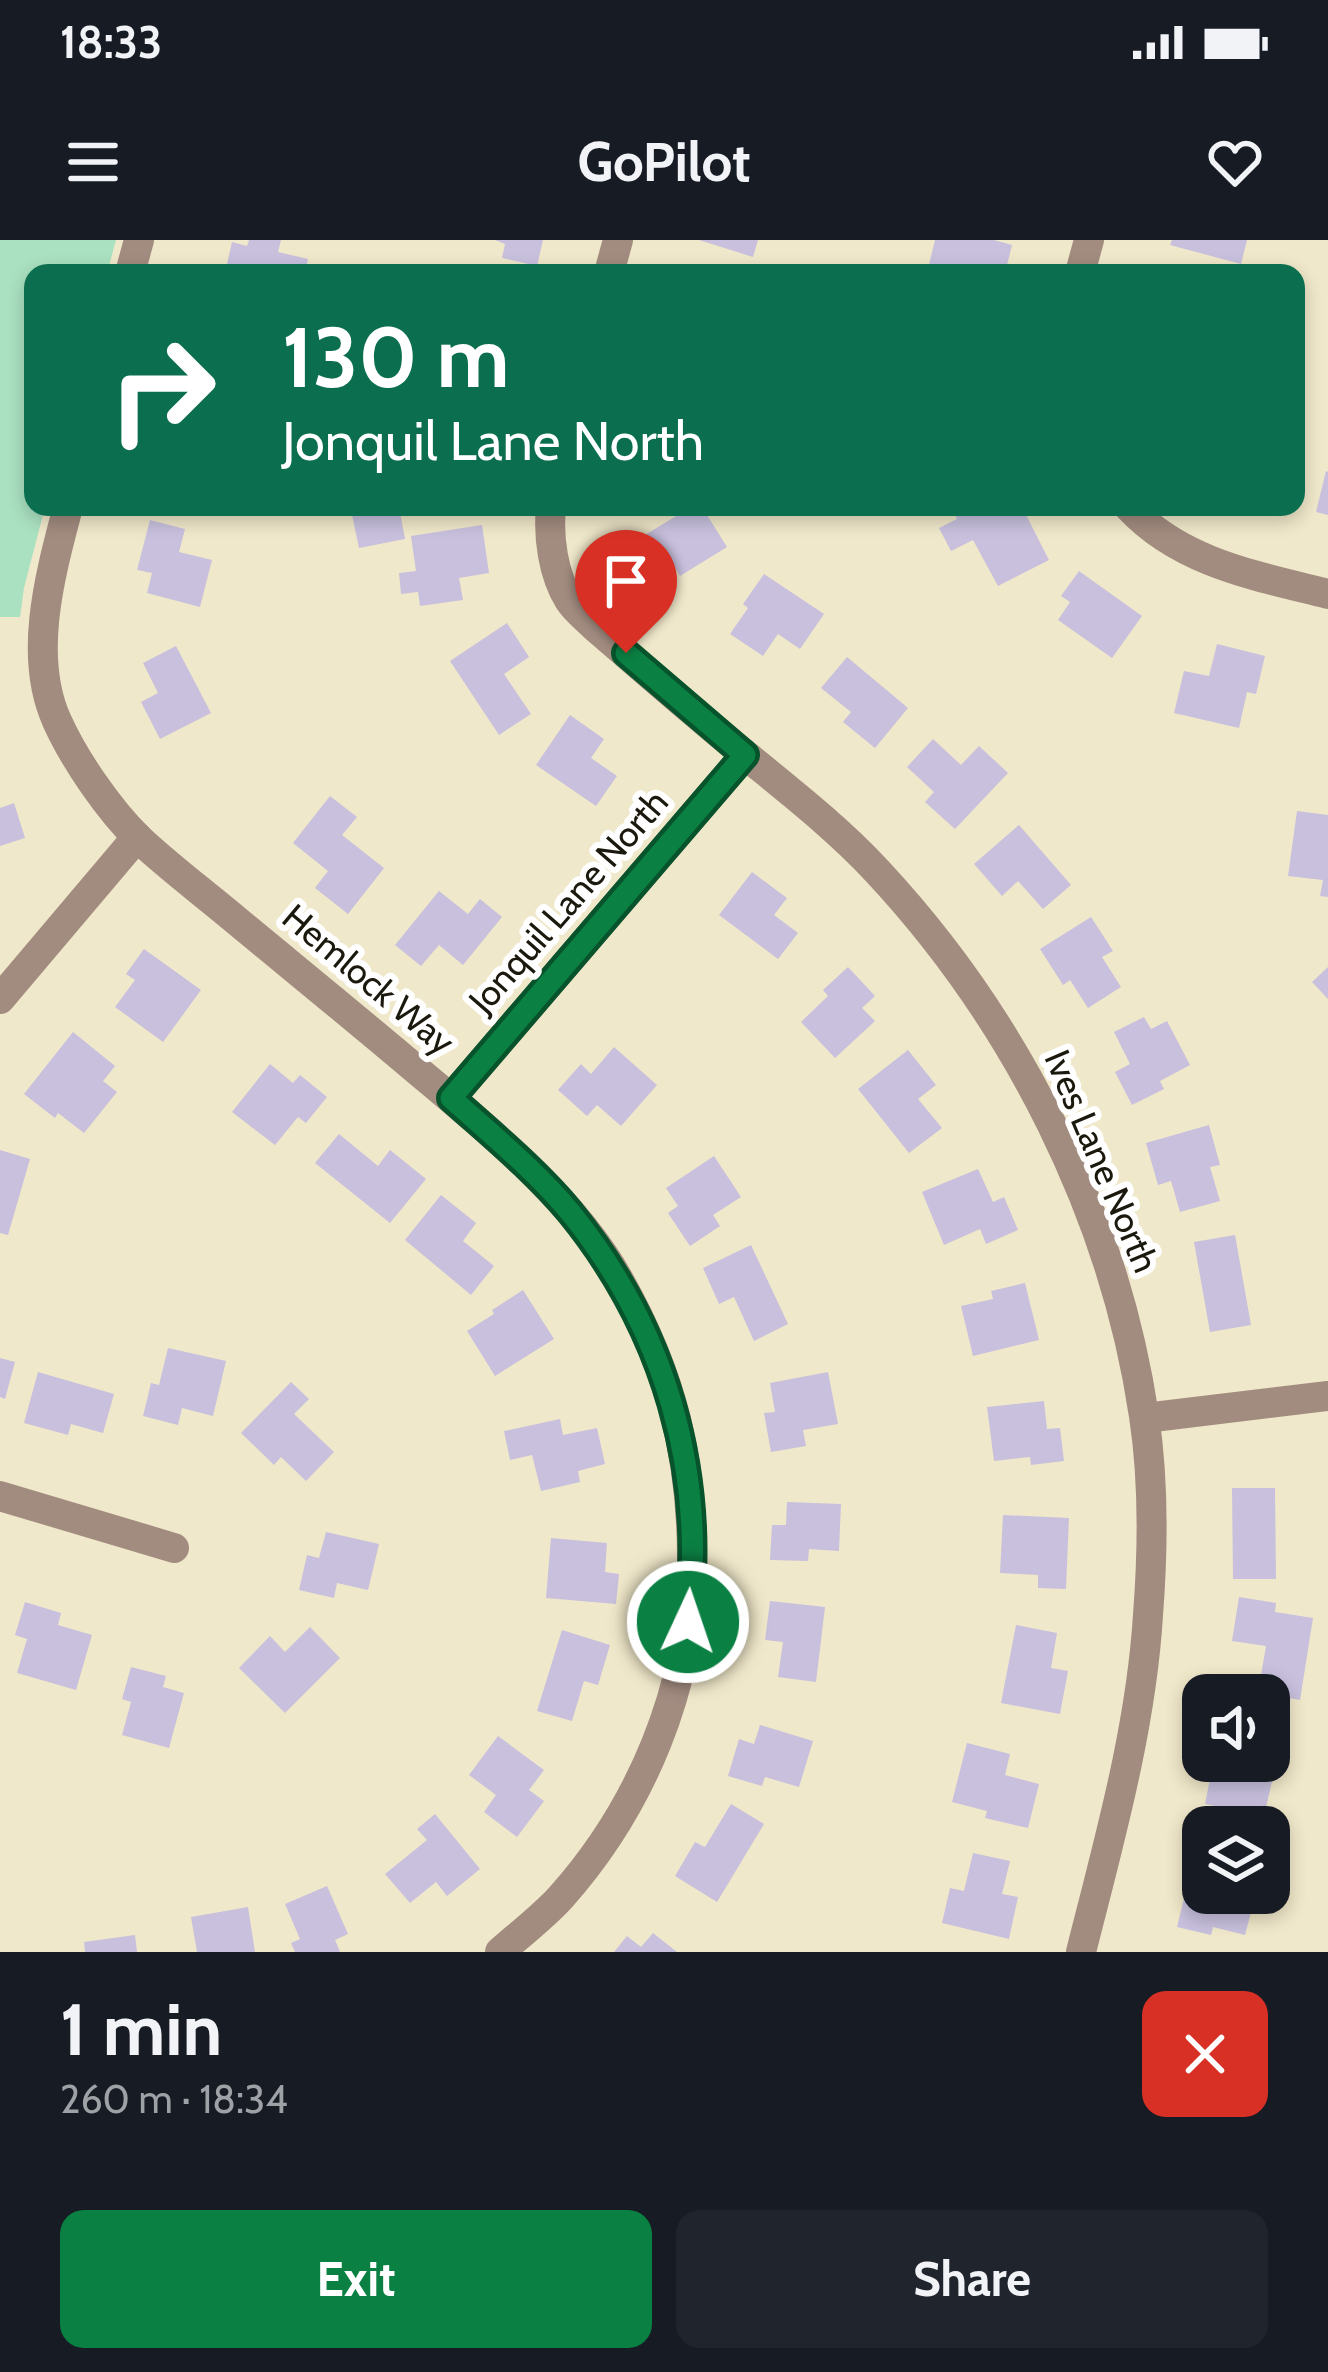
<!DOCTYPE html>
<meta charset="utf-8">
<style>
:root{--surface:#171b24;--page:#20242c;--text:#f1f3f6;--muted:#9ea1a6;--accent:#0b8043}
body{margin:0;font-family:Cabin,sans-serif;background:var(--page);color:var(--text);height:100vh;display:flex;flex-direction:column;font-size:45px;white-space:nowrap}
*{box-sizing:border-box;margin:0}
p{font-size:39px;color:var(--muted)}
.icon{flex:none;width:66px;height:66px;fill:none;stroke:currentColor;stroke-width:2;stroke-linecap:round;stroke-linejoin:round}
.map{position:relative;height:1712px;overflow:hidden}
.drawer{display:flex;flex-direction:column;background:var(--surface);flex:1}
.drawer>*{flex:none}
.hud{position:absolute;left:24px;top:24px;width:1281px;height:252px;border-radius:24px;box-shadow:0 6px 18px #0003;background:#0b6e4f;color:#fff;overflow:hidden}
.tools{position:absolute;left:1182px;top:1434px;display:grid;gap:24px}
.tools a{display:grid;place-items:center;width:108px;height:108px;border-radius:24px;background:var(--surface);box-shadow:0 6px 18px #0003;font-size:60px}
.pin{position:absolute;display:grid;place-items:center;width:102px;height:102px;color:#fff;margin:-123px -51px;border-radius:50% 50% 50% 0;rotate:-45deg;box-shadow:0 0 12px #0007}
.pin .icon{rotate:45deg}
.me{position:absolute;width:132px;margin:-66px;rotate:3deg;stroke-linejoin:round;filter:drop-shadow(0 0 9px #0008)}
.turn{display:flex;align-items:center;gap:42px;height:252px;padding:0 60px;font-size:54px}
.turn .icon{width:156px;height:156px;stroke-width:2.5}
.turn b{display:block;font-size:84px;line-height:102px}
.round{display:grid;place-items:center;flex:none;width:126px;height:126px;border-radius:24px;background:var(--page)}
.headline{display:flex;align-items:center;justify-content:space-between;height:204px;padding:0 60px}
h1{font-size:72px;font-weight:800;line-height:90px}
.primary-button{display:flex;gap:24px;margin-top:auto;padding:24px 60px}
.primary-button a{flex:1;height:138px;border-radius:24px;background:var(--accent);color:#fff;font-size:48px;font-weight:800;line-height:138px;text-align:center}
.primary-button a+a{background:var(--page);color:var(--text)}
.status{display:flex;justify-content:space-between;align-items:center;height:84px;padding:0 60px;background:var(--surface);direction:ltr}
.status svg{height:33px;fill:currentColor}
header{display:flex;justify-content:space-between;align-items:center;height:156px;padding:0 60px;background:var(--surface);font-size:54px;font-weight:800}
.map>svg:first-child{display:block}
.green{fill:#aae1c1}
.building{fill:#c8c0dd}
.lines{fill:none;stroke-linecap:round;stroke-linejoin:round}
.minor{stroke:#a28b7f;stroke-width:30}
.route-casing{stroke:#07532c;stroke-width:30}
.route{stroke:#0b8043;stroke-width:21}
.labels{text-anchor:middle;stroke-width:12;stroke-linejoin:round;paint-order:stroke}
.street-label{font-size:36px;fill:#1b180d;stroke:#fff}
</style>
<div class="status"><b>18:33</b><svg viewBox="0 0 49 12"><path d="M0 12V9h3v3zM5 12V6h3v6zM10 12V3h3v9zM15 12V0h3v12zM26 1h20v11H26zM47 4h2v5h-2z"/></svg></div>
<header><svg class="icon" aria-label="menu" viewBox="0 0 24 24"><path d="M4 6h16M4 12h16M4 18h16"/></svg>GoPilot<svg class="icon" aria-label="heart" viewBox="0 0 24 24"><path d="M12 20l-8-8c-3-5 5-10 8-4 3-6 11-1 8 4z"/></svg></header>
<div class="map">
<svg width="1328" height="1712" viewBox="0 0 1328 1712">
<rect width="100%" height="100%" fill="#f0e8ca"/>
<!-- green -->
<polygon class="green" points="0,0 116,0 107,33 33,33 33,267 45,267 24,348 20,377 0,377"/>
<!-- building -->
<g class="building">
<polygon points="249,0 281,0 278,12 308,19 305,33 225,33 232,2 247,6"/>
<polygon points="495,0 543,0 537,26 502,18 505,4"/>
<polygon points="699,0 758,0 753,17"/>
<polygon points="935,0 994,0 1012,5 1005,33 927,33"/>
<polygon points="1172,0 1247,0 1241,24 1170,5"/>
<polygon points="1326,231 1328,232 1328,275 1316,272"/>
<polygon points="365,267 399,267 405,299 359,308 351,270"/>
<polygon points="691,267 702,267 727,307 680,336 669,317 657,324 640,298"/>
<polygon points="959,267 1022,267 1049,320 998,346 973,300 951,311 939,288 957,279 953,270"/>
<polygon points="150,280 185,289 179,312 212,320 200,367 147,353 152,333 137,330"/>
<polygon points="482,285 489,333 459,338 463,360 420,366 418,352 401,354 399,333 416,331 411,296"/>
<polygon points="1079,331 1142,376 1112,418 1058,380 1070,362 1061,356"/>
<polygon points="764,334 824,374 800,409 778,394 763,416 730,394 748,368 743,364"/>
<polygon points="507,383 529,417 504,434 531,474 499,495 450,421"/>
<polygon points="1217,404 1265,416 1256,454 1247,452 1239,488 1174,473 1184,431 1209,436"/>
<polygon points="176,406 211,473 160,499 141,462 158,453 143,423"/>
<polygon points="847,417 908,468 875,508 843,482 851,472 821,448"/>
<polygon points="570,475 604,499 591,518 617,536 596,566 536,525"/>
<polygon points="933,499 961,525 979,506 1008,533 955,589 925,562 934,552 907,527"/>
<polygon points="330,556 357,577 342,595 384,628 348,674 315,648 328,631 293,603"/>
<polygon points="14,563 25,598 0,606 0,568"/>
<polygon points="1297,571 1328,575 1328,657 1320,656 1323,640 1288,636"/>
<polygon points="1019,585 1071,645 1043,669 1018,641 1002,656 974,624"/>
<polygon points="752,632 787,658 774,675 798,693 778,719 719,675"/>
<polygon points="439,651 468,674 480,659 502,677 463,725 439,705 421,726 395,705"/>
<polygon points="1091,677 1113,711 1102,717 1121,747 1088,768 1070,740 1063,745 1040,709"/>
<polygon points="144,709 201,750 163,802 115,767 135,740 126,734"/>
<polygon points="848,727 875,756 862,768 875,781 835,818 801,782 828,756 823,750"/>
<polygon points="1328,727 1328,759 1312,742"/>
<polygon points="1144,777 1151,789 1167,781 1190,825 1160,841 1164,849 1132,865 1115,832 1130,824 1114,792"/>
<polygon points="73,792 115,826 103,841 117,852 84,893 58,873 55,878 24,854"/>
<polygon points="614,807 657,845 621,886 597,865 587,876 558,850 581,824 591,834"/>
<polygon points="908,810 936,845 918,859 942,888 909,913 858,849"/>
<polygon points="270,824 293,843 300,835 327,857 306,883 298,877 275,905 232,872"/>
<polygon points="1209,885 1220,925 1210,927 1220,961 1180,972 1171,941 1158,945 1146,903"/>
<polygon points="339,894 378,926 390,910 426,939 390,983 315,923"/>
<polygon points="0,910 30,919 8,995 0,993"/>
<polygon points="714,916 741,957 713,975 720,986 690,1006 668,973 678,966 666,948"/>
<polygon points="978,929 993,962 1004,957 1018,990 986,1004 980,989 944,1005 922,952"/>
<polygon points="441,955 476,983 463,1001 494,1026 471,1055 405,1000"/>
<polygon points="1235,995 1251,1085 1210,1092 1194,1002"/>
<polygon points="751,1005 788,1084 754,1101 734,1057 719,1064 703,1028"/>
<polygon points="1025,1043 1039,1100 973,1116 961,1066 993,1059 991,1051"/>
<polygon points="523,1050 554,1099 495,1136 467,1091 494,1074 492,1070"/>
<polygon points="168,1108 226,1121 213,1176 182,1168 178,1185 143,1176 151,1143 159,1145"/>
<polygon points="0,1118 15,1122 5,1159 0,1157"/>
<polygon points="38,1132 114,1154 103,1193 71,1184 68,1195 24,1183"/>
<polygon points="828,1132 838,1184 803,1190 806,1206 771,1212 764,1173 775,1172 770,1143"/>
<polygon points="291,1142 309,1159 294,1174 334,1212 306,1241 281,1217 274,1225 241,1193"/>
<polygon points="1044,1161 1047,1189 1060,1188 1064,1221 1031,1225 1030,1217 994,1221 987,1167"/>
<polygon points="560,1179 563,1195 597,1188 605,1224 578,1231 580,1242 541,1251 532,1215 510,1220 504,1191"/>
<polygon points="1232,1248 1275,1248 1276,1339 1233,1339"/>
<polygon points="787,1262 841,1264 839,1311 809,1309 808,1321 770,1320 772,1285 786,1285"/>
<polygon points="1003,1275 1069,1278 1066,1349 1038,1348 1038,1335 1000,1333"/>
<polygon points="326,1292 379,1304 368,1350 337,1343 334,1358 299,1350 307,1315 319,1318"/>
<polygon points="551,1298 607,1303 605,1332 619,1334 616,1364 546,1358"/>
<polygon points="1239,1357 1276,1363 1275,1372 1313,1378 1300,1460 1258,1453 1266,1406 1232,1401"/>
<polygon points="770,1361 825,1367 816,1442 778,1437 783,1402 765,1400"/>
<polygon points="25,1362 61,1373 58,1385 92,1395 76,1450 17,1433 27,1399 15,1395"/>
<polygon points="1016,1385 1057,1393 1051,1428 1068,1431 1060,1474 1001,1463"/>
<polygon points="310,1387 340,1418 285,1473 239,1428 270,1396 285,1412"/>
<polygon points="562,1390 610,1405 598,1445 584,1441 572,1481 537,1471"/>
<polygon points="131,1427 166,1436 163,1447 184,1453 169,1508 122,1495 131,1462 122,1459"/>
<polygon points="760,1485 813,1501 799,1547 765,1537 762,1546 728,1536 739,1499 754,1504"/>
<polygon points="498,1496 544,1530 529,1550 544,1561 517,1597 484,1572 496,1555 469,1535"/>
<polygon points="967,1503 1010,1514 1005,1535 1039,1544 1028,1588 985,1578 987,1571 952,1562"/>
<polygon points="1227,1521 1267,1521 1265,1531 1274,1533 1264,1576 1205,1564 1213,1524 1226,1527"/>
<polygon points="731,1564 764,1584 717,1662 675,1636 695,1602 705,1607"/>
<polygon points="435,1574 480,1629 447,1656 436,1642 410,1663 385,1634 427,1600 417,1589"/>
<polygon points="973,1613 1010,1621 1002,1654 1018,1657 1009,1699 942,1683 950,1648 964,1651"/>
<polygon points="1191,1630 1203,1632 1203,1653 1256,1653 1245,1695 1213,1687 1211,1695 1177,1687"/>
<polygon points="327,1646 348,1694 335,1700 340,1712 295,1712 291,1703 300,1699 285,1664"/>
<polygon points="248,1667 255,1712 197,1712 191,1677"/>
<polygon points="653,1693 677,1712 614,1712 627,1696 641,1707"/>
<polygon points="135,1695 137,1712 85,1712 84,1702"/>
</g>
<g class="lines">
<!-- minor -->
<g class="minor">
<polyline points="130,33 139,0"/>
<polyline points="609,33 618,0"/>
<polyline points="1080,33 1089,0"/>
<path d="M68,267c-17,65 -41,148 -11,214 17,38 52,89 82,118 31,29 66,55 98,82 58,48 117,96 175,145 72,60 161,132 207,214 53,94 74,179 73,287 -1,121 -51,240 -131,330 -18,20 -41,37 -61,55"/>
<path d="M551,267c-3,30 2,67 18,93 6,10 18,19 27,28 50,43 100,87 152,129 44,36 90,72 129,114 139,149 237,343 267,545 10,65 9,134 4,199 -7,114 -39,226 -67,337"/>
<path d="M1129,267c52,56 128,69 199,87"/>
<polyline points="0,759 137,597"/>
<polyline points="451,858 745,515"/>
<polyline points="1145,1178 1328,1156"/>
<polyline points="0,1256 174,1308"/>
</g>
</g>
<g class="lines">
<!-- route casing -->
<g class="route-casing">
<path id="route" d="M626,413l119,102 -294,343c40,36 84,72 119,114 95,117 137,260 118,410"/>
</g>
<!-- route -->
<use href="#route" class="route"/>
</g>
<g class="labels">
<!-- street labels -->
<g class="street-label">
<text transform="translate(568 661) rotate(-49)" y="13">Jonquil Lane North</text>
<text transform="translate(369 739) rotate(40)" y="13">Hemlock Way</text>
<text transform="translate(1102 921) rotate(67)" y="13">Ives Lane North</text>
</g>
</g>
</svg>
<div class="tools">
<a><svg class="icon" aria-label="sound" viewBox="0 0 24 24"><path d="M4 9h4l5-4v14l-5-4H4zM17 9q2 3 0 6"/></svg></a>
<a><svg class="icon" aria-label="layers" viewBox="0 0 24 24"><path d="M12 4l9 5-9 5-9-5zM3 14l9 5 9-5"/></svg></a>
</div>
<div class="pin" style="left:626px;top:413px;background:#d93025"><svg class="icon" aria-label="arrive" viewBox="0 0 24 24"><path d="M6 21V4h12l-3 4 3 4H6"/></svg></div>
<svg class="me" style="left:688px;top:1382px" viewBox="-20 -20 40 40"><circle r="17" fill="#0b8043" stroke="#fff" stroke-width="3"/><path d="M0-11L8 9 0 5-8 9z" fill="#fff"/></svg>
<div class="hud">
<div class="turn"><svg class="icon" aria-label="right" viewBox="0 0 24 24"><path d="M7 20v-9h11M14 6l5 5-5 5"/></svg><div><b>130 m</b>Jonquil Lane North</div></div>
</div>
</div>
<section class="drawer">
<div class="headline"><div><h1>1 min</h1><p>260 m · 18:34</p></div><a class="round" style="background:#d93025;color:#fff"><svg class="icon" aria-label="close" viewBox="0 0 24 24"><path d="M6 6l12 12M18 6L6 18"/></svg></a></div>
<div class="primary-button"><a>Exit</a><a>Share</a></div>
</section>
